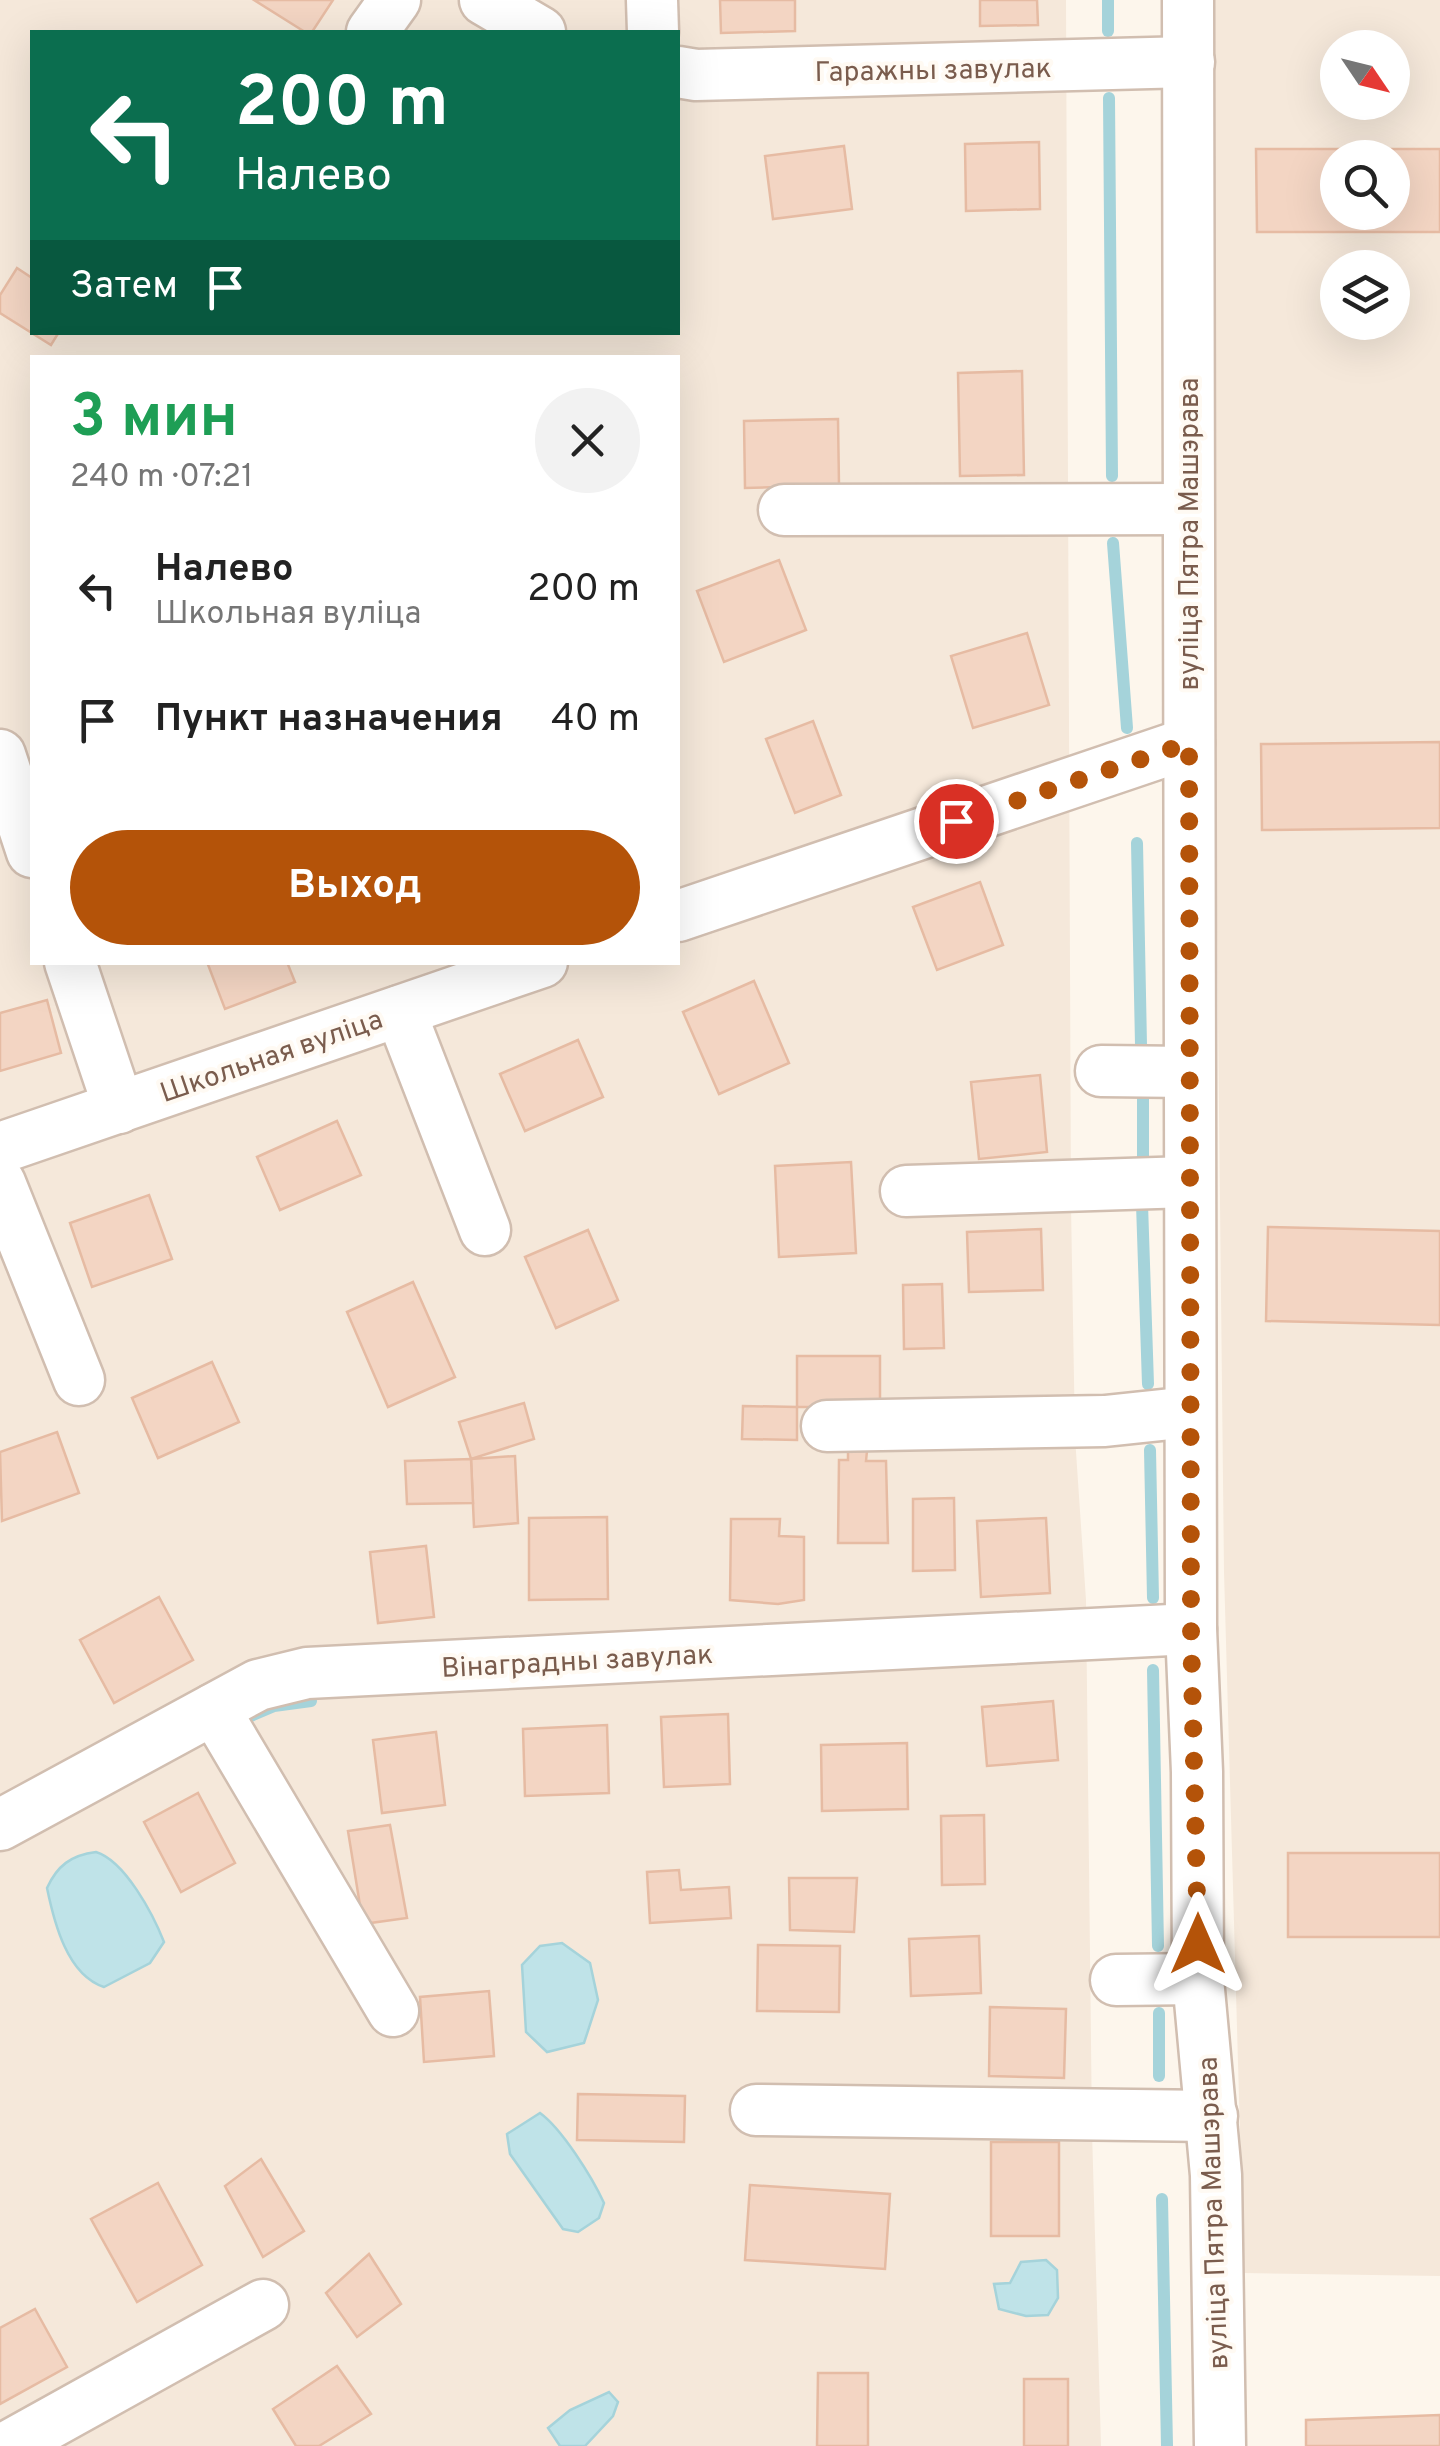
<!DOCTYPE html>
<html lang="ru">
<meta charset="utf-8">
<style>
:root{--surface:#fff;--page:#f2f2f2;--text:#222;--muted:#767676;--accent:#b45309}
body{margin:0;font-family:Overpass,sans-serif;background:var(--page);color:var(--text);height:100vh;display:flex;flex-direction:column;font-size:38px;white-space:nowrap}
*{box-sizing:border-box;margin:0}
p{font-size:32px;color:var(--muted)}
.icon{flex:none;width:55px;height:55px;fill:none;stroke:currentColor;stroke-width:2;stroke-linecap:round;stroke-linejoin:round}
.map{position:relative;flex:1;overflow:hidden}
.side{position:absolute;left:30px;top:355px;width:650px;height:610px;display:flex;flex-direction:column;background:var(--surface);border-radius:0px;box-shadow:0 10px 40px #0002}
.side>*{flex:none}
.hud{position:absolute;left:30px;top:30px;width:650px;height:305px;border-radius:0px;box-shadow:0 10px 40px #0002;background:#0b6e4f;color:#fff;overflow:hidden}
.needle{width:65px;rotate:125deg}
.fabs{position:absolute;left:1320px;top:30px;display:grid;gap:20px}
.fabs a{display:grid;place-items:center;width:90px;height:90px;border-radius:50%;background:var(--surface);box-shadow:0 10px 40px #0002;font-size:50px}
.pin{position:absolute;display:grid;place-items:center;width:85px;height:85px;color:#fff;margin:-42px;border:5px solid #fff;border-radius:50%;box-shadow:0 2px 10px #0007}
.me{position:absolute;width:110px;margin:-55px;rotate:0deg;stroke-linejoin:round;filter:drop-shadow(0 0 8px #0008)}
.turn{display:flex;align-items:center;gap:35px;height:210px;padding:0 40px;font-size:45px}
.turn .icon{width:130px;height:130px;stroke-width:2.5}
.turn b{display:block;font-size:70px;line-height:85px}
.then{display:flex;align-items:center;height:95px;padding:0 40px;background:#0003;gap:20px;font-size:38px}
.round{display:grid;place-items:center;flex:none;width:105px;height:105px;border-radius:52px;background:var(--page)}
.headline{display:flex;align-items:center;justify-content:space-between;height:170px;padding:0 40px}
h1{font-size:60px;font-weight:700;line-height:75px;color:#1e9e55}
.button{display:flex;gap:20px;margin-top:auto;padding:20px 40px}
.button a{flex:1;height:115px;border-radius:60px;background:var(--accent);color:#fff;font-size:40px;font-weight:700;line-height:115px;text-align:center}
ul{padding:0;list-style:none}
li{display:flex;align-items:center;gap:30px;height:130px;padding:0 40px}
li div{flex:1}
li b{display:block;font-size:38px}
li em{font-style:normal}
.map>svg:first-child{display:block}
.residential{fill:#f5e8da;fill-rule:evenodd}
.water{fill:#bfe3e8;stroke:#a5d3da;stroke-width:2.5}
.lines{fill:none;stroke-linecap:round;stroke-linejoin:round}
.stream{stroke:#a5d3da;stroke-width:12}
.building{fill:#f3d5c3;stroke:#e6bba3;stroke-width:2.5;fill-rule:evenodd}
.minor-casing{stroke:#d1beb0;stroke-width:55}
.minor{stroke:#fff;stroke-width:50}
.route{stroke:#b45309;stroke-width:18;stroke-dasharray:0 32.4}
.labels{text-anchor:middle;stroke-width:8;stroke-linejoin:round;paint-order:stroke}
.street-label{font-size:28px;fill:#7a5c4d;stroke:#fffaf3}
</style>
<div class="map">
<svg width="1440" height="2446" viewBox="0 0 1440 2446">
<rect width="100%" height="100%" fill="#fdf6ec"/>
<!-- residential -->
<g class="residential">
<path d="M0,0h1066l5,1206 4,231 11,163 6,531 9,315h-1101zM32,32h646v300h-646zM32,358h646v604h-646z"/>
<path d="M1207,0h233v2276l-196,-3 -20,-701zM1338,48h54v54h-54zM1338,158h54v54h-54zM1338,268h54v54h-54z"/>
</g>
<!-- water -->
<g class="water">
<path d="M96,1852c29,9 57,62 68,90l-14,21 -46,24c-37,-12 -50,-65 -57,-99 10,-22 24,-33 49,-36z"/>
<polygon points="562,1943 590,1963 598,2000 584,2043 547,2052 526,2032 522,1965 540,1946"/>
<path d="M540,2113c22,16 52,64 64,90l-5,15 -21,14 -15,-3 -53,-75 -3,-20z"/>
<polygon points="1046,2260 1057,2270 1058,2298 1048,2315 1026,2316 999,2309 994,2284 1010,2283 1021,2262"/>
<polygon points="609,2392 618,2402 613,2416 585,2446 560,2446 548,2428 570,2410"/>
</g>
<g class="lines">
<!-- stream -->
<g class="stream">
<polyline points="1108,0 1108,31"/>
<polyline points="1109,98 1112,476"/>
<polyline points="1113,543 1127,728"/>
<polyline points="1137,843 1141,1045"/>
<polyline points="1143,1089 1143,1159"/>
<polyline points="1142,1204 1148,1384"/>
<polyline points="1150,1450 1153,1598"/>
<polyline points="1153,1670 1158,1946"/>
<polyline points="246,1718 274,1706 311,1701"/>
<polyline points="1159,2013 1159,2076"/>
<polyline points="1162,2199 1167,2446"/>
</g>
</g>
<!-- building -->
<g class="building">
<polygon points="254,0 333,0 312,32 305,32"/>
<polygon points="720,0 795,0 795,31 721,33"/>
<polygon points="980,0 1037,0 1038,25 980,26"/>
<polygon points="1039,142 1040,209 966,211 965,144"/>
<polygon points="844,146 852,209 773,219 765,156"/>
<path d="M1256,149h184v83h-183zM1338,158h54v54h-54z"/>
<polygon points="17,268 32,278 32,332 59,332 51,345 0,313 0,295"/>
<polygon points="1022,371 1024,475 960,476 958,373"/>
<polygon points="838,419 839,485 745,488 744,421"/>
<polygon points="779,560 806,630 724,662 697,591"/>
<polygon points="1027,633 1049,705 973,728 951,656"/>
<polygon points="813,721 841,795 795,813 766,739"/>
<polygon points="1440,742 1440,828 1262,830 1261,744"/>
<polygon points="980,882 1003,945 937,970 913,907"/>
<polygon points="207,962 287,962 295,982 225,1009"/>
<polygon points="754,981 789,1063 719,1094 683,1012"/>
<polygon points="47,1000 61,1053 0,1071 0,1013"/>
<polygon points="578,1040 603,1097 525,1131 500,1074"/>
<polygon points="1040,1075 1047,1152 979,1159 971,1082"/>
<polygon points="337,1121 361,1175 280,1210 257,1157"/>
<polygon points="851,1162 856,1253 779,1257 775,1166"/>
<polygon points="149,1195 172,1259 92,1287 70,1223"/>
<polygon points="1268,1227 1440,1231 1440,1325 1266,1321"/>
<polygon points="1041,1229 1043,1290 969,1292 967,1232"/>
<polygon points="588,1230 618,1300 556,1328 525,1257"/>
<polygon points="413,1282 455,1377 388,1407 347,1312"/>
<polygon points="942,1284 944,1348 904,1349 903,1285"/>
<rect x="797" y="1356" width="83" height="51"/>
<polygon points="212,1362 239,1422 158,1458 132,1398"/>
<polygon points="524,1403 534,1439 471,1459 459,1422"/>
<polygon points="743,1406 797,1407 797,1440 742,1439"/>
<polygon points="57,1432 79,1493 2,1521 0,1452"/>
<polygon points="848,1451 867,1451 866,1461 886,1461 888,1543 838,1543 839,1460 848,1460"/>
<polygon points="515,1456 518,1523 474,1527 471,1459"/>
<polygon points="471,1459 473,1503 407,1504 405,1461"/>
<polygon points="954,1498 955,1570 913,1571 913,1499"/>
<polygon points="607,1517 608,1599 529,1600 529,1518"/>
<polygon points="1046,1518 1050,1593 981,1597 977,1521"/>
<polygon points="731,1519 780,1519 779,1536 804,1537 804,1600 778,1604 730,1600"/>
<polygon points="426,1546 434,1617 378,1623 370,1552"/>
<polygon points="159,1597 193,1660 114,1703 80,1640"/>
<polygon points="1053,1701 1058,1760 987,1766 982,1707"/>
<polygon points="728,1714 730,1784 664,1787 661,1717"/>
<polygon points="607,1725 609,1793 525,1796 523,1729"/>
<polygon points="436,1732 445,1805 382,1813 373,1740"/>
<polygon points="907,1743 908,1809 822,1811 821,1745"/>
<polygon points="198,1793 235,1863 181,1892 144,1822"/>
<polygon points="984,1815 985,1884 942,1885 941,1816"/>
<polygon points="390,1825 407,1918 363,1924 348,1831"/>
<rect x="1288" y="1853" width="152" height="84"/>
<polygon points="679,1870 681,1890 729,1887 731,1918 650,1923 647,1872"/>
<polygon points="789,1878 857,1878 854,1932 790,1930"/>
<polygon points="979,1936 981,1993 911,1996 909,1939"/>
<polygon points="758,1945 840,1946 839,2012 757,2011"/>
<polygon points="489,1991 494,2056 424,2062 420,1997"/>
<polygon points="990,2007 1066,2009 1064,2078 989,2076"/>
<polygon points="578,2094 685,2096 684,2142 577,2140"/>
<rect x="991" y="2142" width="68" height="94"/>
<polygon points="261,2159 304,2231 263,2257 225,2186"/>
<polygon points="158,2183 202,2265 137,2302 91,2219"/>
<polygon points="750,2185 890,2194 885,2269 745,2260"/>
<polygon points="369,2254 401,2304 357,2337 326,2293"/>
<polygon points="35,2309 67,2367 0,2404 0,2328"/>
<polygon points="337,2366 371,2414 319,2446 296,2446 273,2409"/>
<polygon points="818,2373 868,2373 868,2446 817,2446"/>
<rect x="1024" y="2379" width="44" height="67"/>
<polygon points="1440,2415 1440,2446 1306,2446 1306,2420"/>
</g>
<g class="lines">
<!-- minor casing -->
<g class="minor-casing">
<g id="minor">
<polyline points="485,0 540,32"/>
<polyline points="652,0 653,32"/>
<polyline points="1188,0 1191,1629 1197,1772 1198,1979 1216,2175 1220,2446"/>
<polyline points="372,32 395,0"/>
<polyline points="678,72 696,75 1189,62"/>
<polyline points="784,510 1187,509"/>
<polyline points="0,755 32,852"/>
<polyline points="678,916 1189,743"/>
<polyline points="70,962 119,1108"/>
<polyline points="400,1011 485,1230"/>
<polyline points="1101,1071 1189,1072"/>
<polyline points="0,1148 542,962"/>
<polyline points="0,1183 79,1380"/>
<polyline points="906,1191 1188,1182"/>
<polyline points="827,1426 1105,1421 1190,1412"/>
<polyline points="214,1709 393,2011"/>
<polyline points="0,1825 258,1685 307,1673 1191,1629"/>
<polyline points="1116,1980 1198,1979"/>
<polyline points="756,2110 1212,2116"/>
<polyline points="9,2446 263,2305"/>
</g>
</g>
<!-- minor -->
<use href="#minor" class="minor"/>
</g>
<g class="lines">
<!-- route -->
<polyline class="route" points="956,821 1189,743 1191,1629 1198,1944"/>
</g>
<g class="labels">
<!-- street labels -->
<g class="street-label">
<text transform="translate(933 69) rotate(-1)" y="10">Гаражны завулак</text>
<text transform="translate(1188 534) rotate(-90)" y="10">вуліца Пятра Машэрава</text>
<text transform="translate(271 1055) rotate(-19)" y="10">Школьная вуліца</text>
<text transform="translate(577 1660) rotate(-3)" y="10">Вінаградны завулак</text>
<text transform="translate(1212 2213) rotate(-92)" y="10">вуліца Пятра Машэрава</text>
</g>
</g>
</svg>
<div class="fabs">
<a><svg class="needle" viewBox="-14 -14 28 28"><path d="M0-13l5 13h-10z" fill="#e53935"/><path d="M0 13l5-13h-10z" fill="#767676"/></svg></a>
<a><svg class="icon" aria-label="search" viewBox="0 0 24 24"><circle cx="10" cy="10" r="6"/><path d="M15 15l6 6"/></svg></a>
<a><svg class="icon" aria-label="layers" viewBox="0 0 24 24"><path d="M12 4l9 5-9 5-9-5zM3 14l9 5 9-5"/></svg></a>
</div>
<div class="pin" style="left:956px;top:821px;background:#d93025"><svg class="icon" aria-label="arrive" viewBox="0 0 24 24"><path d="M6 21V4h12l-3 4 3 4H6"/></svg></div>
<svg class="me" style="left:1198px;top:1944px" viewBox="-20 -20 40 40"><path d="M0-17L14 15 0 8-14 15z" fill="#b45309" stroke="#fff" stroke-width="4"/></svg>
<div class="hud">
<div class="turn"><svg class="icon" aria-label="left" viewBox="0 0 24 24"><path d="M17 20v-9H6M10 6l-5 5 5 5"/></svg><div><b>200 m</b>Налево</div></div>
<div class="then">Затем<svg class="icon" aria-label="arrive" viewBox="0 0 24 24"><path d="M6 21V4h12l-3 4 3 4H6"/></svg></div>
</div>
<section class="side">
<div class="headline"><div><h1>3 мин</h1><p>240 m · 07:21</p></div><a class="round"><svg class="icon" aria-label="close" viewBox="0 0 24 24"><path d="M6 6l12 12M18 6L6 18"/></svg></a></div>
<ul>
<li><svg class="icon" aria-label="left" viewBox="0 0 24 24"><path d="M17 20v-9H6M10 6l-5 5 5 5"/></svg><div><b>Налево</b><p>Школьная вуліца</p></div><em>200 m</em></li>
<li><svg class="icon" aria-label="arrive" viewBox="0 0 24 24"><path d="M6 21V4h12l-3 4 3 4H6"/></svg><div><b>Пункт назначения</b></div><em>40 m</em></li>
</ul>
<div class="button"><a>Выход</a></div>
</section>
</div>
